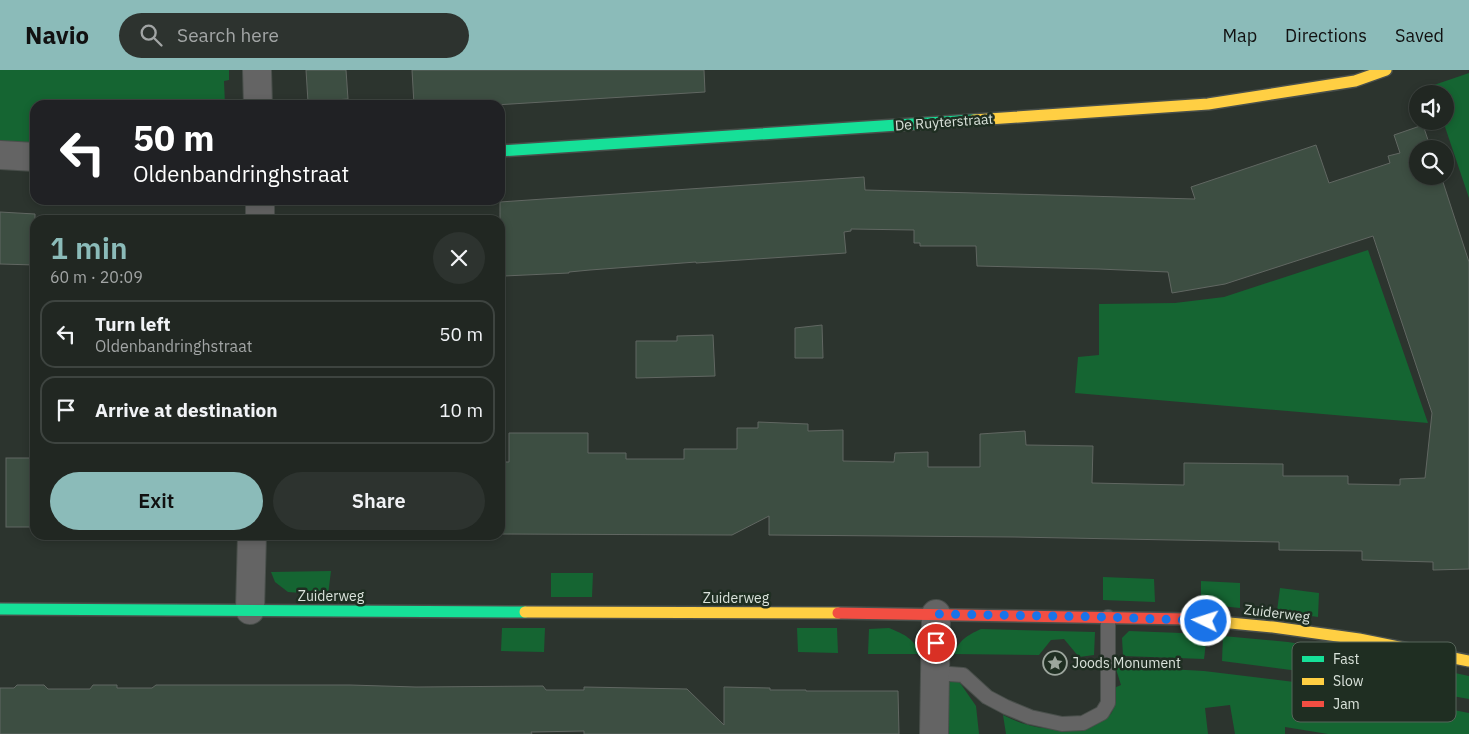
<!DOCTYPE html>
<meta charset="utf-8">
<style>
:root{--surface:#212722;--page:#2d332f;--text:#f1f3f6;--muted:#a2a5a5;--line:#3e4440;--accent:#8bbbb9}
body{margin:0;font-family:"IBM Plex Sans",sans-serif;background:var(--page);color:var(--text);height:100vh;display:flex;flex-direction:column;font-size:19px;white-space:nowrap}
*{box-sizing:border-box;margin:0}
p{font-size:16px;color:var(--muted)}
.icon{flex:none;width:28px;height:28px;fill:none;stroke:currentColor;stroke-width:2;stroke-linecap:round;stroke-linejoin:round}
.map{position:relative;flex:1;overflow:hidden}
.panel{position:absolute;left:30px;top:145px;width:475px;height:325px;display:flex;flex-direction:column;background:var(--surface);border-radius:15px;box-shadow:0 2px 8px #0003,0 0 0 1px var(--line)}
.panel>*{flex:none}
.top-card{position:absolute;left:30px;top:30px;width:475px;height:105px;border-radius:15px;box-shadow:0 2px 8px #0003,0 0 0 1px var(--line);background:#202124;color:#fff;overflow:hidden}
.fabs{position:absolute;left:1409px;top:15px;display:grid;gap:10px}
.fabs a{display:grid;place-items:center;width:45px;height:45px;border-radius:50%;background:var(--surface);box-shadow:0 2px 8px #0003,0 0 0 1px var(--line);font-size:25px}
.pin{position:absolute;display:grid;place-items:center;width:42px;height:42px;color:#fff;margin:-21px;border:2px solid #fff;border-radius:50%;box-shadow:0 1px 5px #0007}
.me{position:absolute;width:55px;margin:-28px;rotate:274deg;stroke-linejoin:round;filter:drop-shadow(0 0 4px #0008)}
.turn{display:flex;align-items:center;gap:18px;height:105px;padding:0 20px;font-size:22px}
.turn .icon{width:65px;height:65px;stroke-width:2.5}
.turn b{display:block;font-size:35px;line-height:42px}
.round{display:grid;place-items:center;flex:none;width:52px;height:52px;border-radius:26px;background:var(--page)}
.head{display:flex;align-items:center;justify-content:space-between;height:85px;padding:0 20px}
h1{font-size:30px;font-weight:600;line-height:38px;color:var(--accent)}
.primary-button{display:flex;gap:10px;margin-top:auto;padding:10px 20px}
.primary-button a{flex:1;height:58px;border-radius:30px;background:var(--accent);color:#111;font-size:20px;font-weight:600;line-height:58px;text-align:center}
.primary-button a+a{background:var(--page);color:var(--text)}
ul{padding:0;list-style:none}
li{display:flex;align-items:center;gap:15px;height:68px;margin:0 10px 8px;padding:0 10px;border:2px solid var(--line);border-radius:15px}
li div{flex:1}
li b{display:block;font-size:19px}
li em{font-style:normal}
header{display:flex;align-items:center;gap:30px;box-sizing:border-box;height:70px;padding:0 25px;background:var(--accent);color:#111}
header strong{font-size:24px}
nav{display:flex;gap:28px;margin-inline-start:auto;font-size:18px}
.search{width:350px;height:45px;background:var(--page);display:flex;align-items:center;gap:12px;box-sizing:border-box;padding:0 18px;border-radius:28px;color:var(--muted);font-size:19px}
.map>svg:first-child{display:block}
.green{fill:#156532}
.building{fill:#3d4e42;stroke:#616762}
.lines{fill:none;stroke-linecap:round;stroke-linejoin:round}
.lane-casing{stroke:#494f4b;stroke-width:16}
.street-casing{stroke:#494f4b;stroke-width:30}
.fast-casing{stroke:#494f4b;stroke-width:14}
.slow-casing{stroke:#494f4b;stroke-width:14}
.jam-casing{stroke:#494f4b;stroke-width:14}
.lane{stroke:#646464;stroke-width:14}
.street{stroke:#646464;stroke-width:28}
.fast{stroke:#16e098;stroke-width:11}
.slow{stroke:#ffcf43;stroke-width:11}
.jam{stroke:#f24e42;stroke-width:11}
.route{stroke:#1a73e8;stroke-width:9;stroke-dasharray:0 16.2}
.labels{text-anchor:middle;stroke-width:5;stroke-linejoin:round;paint-order:stroke}
.street-label{font-size:14px;fill:#dae3db;stroke:#1f2e22}
.poi-label{font-size:14px;fill:#dae3db;stroke:#1f2e22;text-anchor:start}
.key{fill:#1f2e22;stroke:#57645a;stroke-width:1}
.key-label{font-size:14px;fill:#dae3db}
</style>
<header>
<strong>Navio</strong>
<div class="search"><svg class="icon" aria-label="search" viewBox="0 0 24 24"><circle cx="10" cy="10" r="6"/><path d="M15 15l6 6"/></svg>Search here</div>
<nav><a>Map</a><a>Directions</a><a>Saved</a></nav>
</header>
<div class="map">
<svg width="1469" height="664" viewBox="0 0 1469 664">
<rect width="100%" height="100%" fill="#2c342e"/>
<!-- green -->
<g class="green">
<polygon points="0,0 229,0 229,10 224,11 225,35 35,35 35,74 0,72"/>
<polygon points="1469,3 1469,128 1443,51 1445,51 1445,24 1434,24 1431,16"/>
<polygon points="1368,180 1428,353 1075,323 1078,287 1099,285 1099,234 1175,233 1224,227"/>
<polygon points="331,501 328,525 288,522 275,512 271,502"/>
<polygon points="551,503 593,503 592,527 551,527"/>
<polygon points="1103,507 1154,509 1155,532 1103,530"/>
<polygon points="1201,511 1240,513 1240,538 1201,534"/>
<polygon points="1280,518 1319,523 1318,547 1277,541"/>
<polygon points="502,558 545,558 544,582 501,581"/>
<polygon points="797,558 837,558 838,583 798,582"/>
<path d="M889,558c17,7 23,10 32,26h-53l1,-25z"/>
<path d="M981,559l114,3 -1,23 -15,2 -15,-18 -13,1 -12,15 -86,-1c8,-15 13,-18 28,-25z"/>
<polygon points="1129,561 1207,564 1204,589 1123,586 1122,568"/>
<polygon points="1223,566 1288,572 1362,584 1360,609 1222,591"/>
<polygon points="1375,586 1469,606 1469,629 1373,612"/>
<path d="M1115,596l89,5 131,16 134,26v21h-141l-43,-7v7h-50l-5,-29 -25,3 3,26h-202l-3,-19c28,15 64,19 94,8 5,-2 13,-6 15,-11 3,-6 2,-17 2,-24l7,-3z"/>
<polygon points="949,597 976,636 979,664 948,664"/>
</g>
<!-- building -->
<g class="building">
<polygon points="306,0 346,0 348,29 308,32"/>
<polygon points="412,0 704,0 705,22 495,35 414,35"/>
<polygon points="1423,55 1431,79 1418,79 1418,106 1441,106 1469,192 1469,499 1433,500 1433,492 1362,490 1362,481 1279,480 1279,472 1014,467 769,465 769,446 732,465 500,464 500,392 509,392 509,363 588,363 588,383 626,383 626,389 684,389 684,379 737,379 737,358 758,358 758,352 808,354 808,361 843,360 843,391 894,392 895,383 928,382 928,397 980,397 980,364 1025,361 1026,375 1093,376 1092,413 1184,415 1184,393 1283,394 1283,406 1348,406 1348,414 1400,415 1400,409 1425,408 1432,343 1373,166 1225,214 1172,223 1168,202 1099,199 977,196 976,176 920,176 920,173 914,173 914,160 851,159 851,161 844,162 846,183 696,193 696,192 590,200 569,202 569,203 504,206 502,186 500,186 500,132 864,107 865,120 1195,129 1191,117 1316,75 1329,113 1390,93 1388,86 1400,83 1394,65"/>
<polygon points="0,142 35,144 35,195 0,194"/>
<polygon points="822,255 823,288 795,288 795,258"/>
<polygon points="713,265 715,306 636,308 636,271 677,271 677,266"/>
<rect x="6" y="388" width="29" height="69"/>
<polygon points="17,615 44,615 48,619 90,619 93,615 117,615 117,618 152,618 156,615 350,615 416,617 543,616 546,620 584,620 584,617 687,619 724,655 724,617 770,618 770,620 806,620 806,621 898,621 899,664 584,664 584,661 531,662 532,664 0,664 0,618 14,618"/>
</g>
<g class="lines">
<!-- lane casing -->
<g class="lane-casing">
<polyline id="lane" points="936,603 963,605 987,627 1006,637 1030,647 1062,654 1083,653 1102,643 1108,633 1108,547"/>
</g>
<!-- street casing -->
<g class="street-casing">
<g id="street">
<polyline points="257,0 258,35"/>
<polyline points="0,85 35,87"/>
<polyline points="260,150 260,130"/>
<polyline points="250,540 252,465"/>
<polyline points="934,664 936,544"/>
</g>
</g>
<!-- fast casing -->
<g class="fast-casing">
<g id="fast">
<polyline points="500,81 974,50"/>
<polyline points="0,539 525,542"/>
</g>
</g>
<!-- slow casing -->
<g class="slow-casing">
<g id="slow">
<polyline points="974,50 1208,34 1355,11 1386,0"/>
<polyline points="525,542 838,543"/>
<polyline points="1188,549 1273,557 1359,569 1469,591"/>
</g>
</g>
<!-- jam casing -->
<g class="jam-casing">
<polyline id="jam" points="838,543 1188,549"/>
</g>
<!-- lane -->
<use href="#lane" class="lane"/>
<!-- street -->
<use href="#street" class="street"/>
<!-- fast -->
<use href="#fast" class="fast"/>
<!-- slow -->
<use href="#slow" class="slow"/>
<!-- jam -->
<use href="#jam" class="jam"/>
</g>
<g class="lines">
<!-- route -->
<polyline class="route" points="936,573 936,544 1108,547 1206,551"/>
</g>
<!-- icons -->
<defs>
<g id="sight-ring" transform="scale(1.25)"><circle r="9.5" fill="#1f2e22" stroke="#9da69e" stroke-width="1.5"/><path d="M0-6L1.8-2.2L6-1.7L2.9 1.2L3.7 5.4L0 3.3L-3.7 5.4L-2.9 1.2L-6-1.7L-1.8-2.2Z" fill="#9da69e"/></g>
</defs>
<g fill-rule="evenodd">
<use href="#sight-ring" x="1055" y="593"/>
</g>
<g class="labels">
<!-- street labels -->
<g class="street-label">
<text transform="translate(944 52) rotate(-4)" y="5">De Ruyterstraat</text>
<text x="331" y="531">Zuiderweg</text>
<text x="736" y="533">Zuiderweg</text>
<text transform="translate(1277 543) rotate(7)" y="5">Zuiderweg</text>
</g>
<!-- poi labels -->
<g class="poi-label">
<text x="1072" y="598">Joods Monument</text>
</g>
</g>
<!-- legend -->
<rect x="1292" y="572" width="164" height="80" rx="8" class="key"/>
<rect x="1302" y="586" width="22" height="6" fill="#16e098"/>
<rect x="1302" y="608" width="22" height="7" fill="#ffcf43"/>
<rect x="1302" y="631" width="22" height="6" fill="#f24e42"/>
<g class="key-label">
<text x="1333" y="594">Fast</text>
<text x="1333" y="616">Slow</text>
<text x="1333" y="639">Jam</text>
</g>
</svg>
<div class="fabs">
<a><svg class="icon" aria-label="sound" viewBox="0 0 24 24"><path d="M4 9h4l5-4v14l-5-4H4zM17 9q2 3 0 6"/></svg></a>
<a><svg class="icon" aria-label="search" viewBox="0 0 24 24"><circle cx="10" cy="10" r="6"/><path d="M15 15l6 6"/></svg></a>
</div>
<div class="pin" style="left:936px;top:573px;background:#d93025"><svg class="icon" aria-label="arrive" viewBox="0 0 24 24"><path d="M6 21V4h12l-3 4 3 4H6"/></svg></div>
<svg class="me" style="left:1206px;top:551px" viewBox="-20 -20 40 40"><circle r="17" fill="#1a73e8" stroke="#fff" stroke-width="3"/><path d="M0-11L8 9 0 5-8 9z" fill="#fff"/></svg>
<div class="top-card">
<div class="turn"><svg class="icon" aria-label="left" viewBox="0 0 24 24"><path d="M17 20v-9H6M10 6l-5 5 5 5"/></svg><div><b>50 m</b>Oldenbandringhstraat</div></div>
</div>
<section class="panel">
<div class="head"><div><h1>1 min</h1><p>60 m · 20:09</p></div><a class="round"><svg class="icon" aria-label="close" viewBox="0 0 24 24"><path d="M6 6l12 12M18 6L6 18"/></svg></a></div>
<ul>
<li><svg class="icon" aria-label="left" viewBox="0 0 24 24"><path d="M17 20v-9H6M10 6l-5 5 5 5"/></svg><div><b>Turn left</b><p>Oldenbandringhstraat</p></div><em>50 m</em></li>
<li><svg class="icon" aria-label="arrive" viewBox="0 0 24 24"><path d="M6 21V4h12l-3 4 3 4H6"/></svg><div><b>Arrive at destination</b></div><em>10 m</em></li>
</ul>
<div class="primary-button"><a>Exit</a><a>Share</a></div>
</section>
</div>
